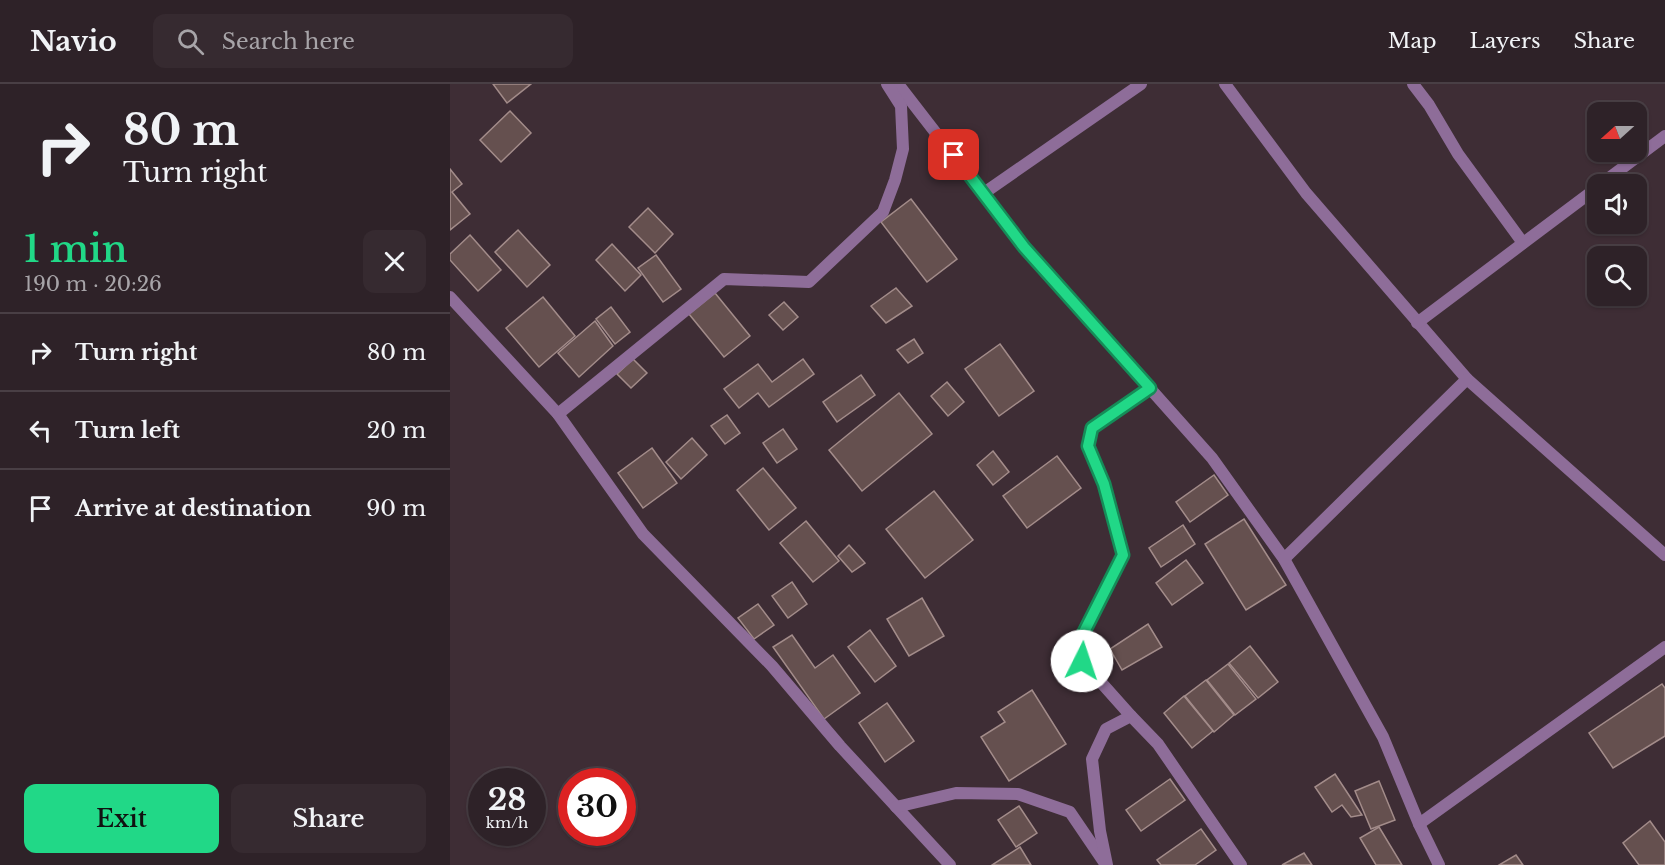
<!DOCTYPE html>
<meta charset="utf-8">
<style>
:root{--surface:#2e2228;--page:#362a30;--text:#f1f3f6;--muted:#a7a4a8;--line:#493f45;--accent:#21d887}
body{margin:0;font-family:"Libre Baskerville",serif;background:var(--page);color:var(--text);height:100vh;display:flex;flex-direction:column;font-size:22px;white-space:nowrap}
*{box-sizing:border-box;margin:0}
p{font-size:20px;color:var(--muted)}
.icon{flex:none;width:33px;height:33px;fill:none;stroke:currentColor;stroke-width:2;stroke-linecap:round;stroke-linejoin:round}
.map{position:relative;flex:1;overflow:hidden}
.drawer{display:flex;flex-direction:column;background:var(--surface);width:450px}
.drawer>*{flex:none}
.guide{background:#2e2228;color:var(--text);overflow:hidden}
.needle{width:39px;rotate:249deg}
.fabs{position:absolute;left:1137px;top:18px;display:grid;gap:12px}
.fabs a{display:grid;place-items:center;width:60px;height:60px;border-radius:12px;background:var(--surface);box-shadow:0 2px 4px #0004,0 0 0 2px var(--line);font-size:30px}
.speed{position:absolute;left:18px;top:684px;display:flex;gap:12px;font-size:30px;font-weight:700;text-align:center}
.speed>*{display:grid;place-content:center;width:78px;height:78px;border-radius:50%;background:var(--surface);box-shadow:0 2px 4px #0004,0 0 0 2px var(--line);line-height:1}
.speed small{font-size:15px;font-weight:400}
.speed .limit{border:9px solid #d22;background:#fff;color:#111}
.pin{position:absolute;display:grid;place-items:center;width:51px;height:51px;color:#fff;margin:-26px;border-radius:12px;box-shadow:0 3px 9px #0006}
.me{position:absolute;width:66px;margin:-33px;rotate:4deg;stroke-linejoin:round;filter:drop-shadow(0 0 4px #0008)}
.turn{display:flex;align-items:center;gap:21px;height:126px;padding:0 24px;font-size:27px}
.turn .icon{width:78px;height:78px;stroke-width:2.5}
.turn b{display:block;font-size:42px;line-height:51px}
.round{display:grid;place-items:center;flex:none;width:63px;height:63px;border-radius:12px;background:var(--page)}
.summary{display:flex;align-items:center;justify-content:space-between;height:102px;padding:0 24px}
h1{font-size:36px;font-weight:600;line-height:45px;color:var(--accent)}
.cta{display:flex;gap:12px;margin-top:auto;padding:12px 24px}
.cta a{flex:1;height:69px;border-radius:12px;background:var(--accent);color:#111;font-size:24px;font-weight:600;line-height:69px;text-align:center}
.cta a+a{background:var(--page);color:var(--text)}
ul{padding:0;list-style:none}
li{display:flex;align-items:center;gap:18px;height:78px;padding:0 24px;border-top:2px solid var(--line)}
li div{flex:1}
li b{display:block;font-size:22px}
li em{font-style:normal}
header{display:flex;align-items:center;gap:36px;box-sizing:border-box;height:84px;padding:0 30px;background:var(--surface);border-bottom:2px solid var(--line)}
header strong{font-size:28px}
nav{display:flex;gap:33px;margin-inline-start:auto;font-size:21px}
.search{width:420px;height:54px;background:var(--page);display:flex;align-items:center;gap:15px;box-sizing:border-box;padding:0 21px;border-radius:12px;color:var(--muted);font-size:22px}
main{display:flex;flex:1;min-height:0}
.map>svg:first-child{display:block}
.building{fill:#65504f;stroke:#a38c8a;stroke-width:1.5}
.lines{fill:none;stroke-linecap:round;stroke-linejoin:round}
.street{stroke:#8e6d99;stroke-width:12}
.route-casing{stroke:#158c58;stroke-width:15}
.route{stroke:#21d887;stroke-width:10}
</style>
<header>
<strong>Navio</strong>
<div class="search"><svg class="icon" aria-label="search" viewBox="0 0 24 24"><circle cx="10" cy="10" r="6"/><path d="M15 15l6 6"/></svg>Search here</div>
<nav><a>Map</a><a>Layers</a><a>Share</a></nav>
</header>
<main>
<section class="drawer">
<div class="guide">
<div class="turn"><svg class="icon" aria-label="right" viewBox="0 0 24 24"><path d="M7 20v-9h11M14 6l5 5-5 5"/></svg><div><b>80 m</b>Turn right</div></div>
</div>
<div class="summary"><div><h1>1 min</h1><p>190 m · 20:26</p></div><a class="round"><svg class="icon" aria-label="close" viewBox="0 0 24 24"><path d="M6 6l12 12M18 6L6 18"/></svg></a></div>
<ul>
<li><svg class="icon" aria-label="right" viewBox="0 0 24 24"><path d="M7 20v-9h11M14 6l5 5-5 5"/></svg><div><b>Turn right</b></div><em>80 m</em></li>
<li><svg class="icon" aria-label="left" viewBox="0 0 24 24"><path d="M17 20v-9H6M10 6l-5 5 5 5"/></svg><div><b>Turn left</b></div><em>20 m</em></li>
<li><svg class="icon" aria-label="arrive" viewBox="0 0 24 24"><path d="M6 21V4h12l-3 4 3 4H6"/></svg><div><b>Arrive at destination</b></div><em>90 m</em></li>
</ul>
<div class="cta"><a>Exit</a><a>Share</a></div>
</section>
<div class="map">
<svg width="1215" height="781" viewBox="0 0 1215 781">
<rect width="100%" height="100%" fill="#3e2d35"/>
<!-- building -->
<g class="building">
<polygon points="43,0 81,0 57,19"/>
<polygon points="60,27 81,49 51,78 30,56"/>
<polygon points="0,85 12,100 2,108 20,130 0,146"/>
<polygon points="461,115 507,175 477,198 431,138"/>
<polygon points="198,124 223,150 205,169 179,143"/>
<polygon points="68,146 100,181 77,203 45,168"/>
<polygon points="20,151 51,186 28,207 0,176 0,170"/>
<polygon points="162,160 191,191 175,207 146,176"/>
<polygon points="206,171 231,205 213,218 188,184"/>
<polygon points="446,204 462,222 436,239 421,222"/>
<polygon points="265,209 300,252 274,273 239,230"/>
<polygon points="93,213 125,252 89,283 56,244"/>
<polygon points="334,218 348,233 333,246 319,231"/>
<polygon points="161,223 180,248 165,260 146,235"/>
<polygon points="145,237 163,262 129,293 108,269"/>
<polygon points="464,255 473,269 458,279 447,266"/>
<polygon points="550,260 584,307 549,332 515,285"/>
<polygon points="183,275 197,289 181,304 167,290"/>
<polygon points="353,275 364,290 319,323 308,309 289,324 274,305 308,280 322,298"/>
<polygon points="411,291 425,311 387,338 373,318"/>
<polygon points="497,298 514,318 498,332 481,312"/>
<polygon points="449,309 482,350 412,407 379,366"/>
<polygon points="277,331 290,349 275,360 261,342"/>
<polygon points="333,345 347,365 327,379 313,359"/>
<polygon points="242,354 257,371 231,395 216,378"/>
<polygon points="202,364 227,399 193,424 168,389"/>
<polygon points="543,367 559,388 543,401 527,381"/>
<polygon points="607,372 631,404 577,444 553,412"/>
<polygon points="313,384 346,424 319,446 287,406"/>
<polygon points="764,391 778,411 740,438 726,418"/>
<polygon points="484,407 523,456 475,494 436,445"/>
<polygon points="794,435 836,501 796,526 755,460"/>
<polygon points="356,437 389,477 363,498 330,459"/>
<polygon points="733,441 745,460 711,483 699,464"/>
<polygon points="399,461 415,479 402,488 388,472"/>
<polygon points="736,476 753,499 722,521 706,499"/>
<polygon points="342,498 357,520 338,534 322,512"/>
<polygon points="472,514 494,552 459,572 437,535"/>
<polygon points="308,520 324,541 304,555 288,534"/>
<polygon points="698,540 712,563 672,586 660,565"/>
<polygon points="420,546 446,582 425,598 398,563"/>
<polygon points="342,551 365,584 383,571 410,609 374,635 323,563"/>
<polygon points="800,562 828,598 808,614 779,579"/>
<polygon points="778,580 806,615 785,631 757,596"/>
<polygon points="756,596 784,631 764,648 735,612"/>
<polygon points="1212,600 1215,604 1215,652 1163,684 1139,649"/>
<polygon points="582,606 616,660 559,697 531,653 555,638 548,628"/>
<polygon points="734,612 763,647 742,664 714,629"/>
<polygon points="437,619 464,657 435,678 409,639"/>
<polygon points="885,690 912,731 901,733 892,721 882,728 865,703"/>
<polygon points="720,695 735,716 691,747 676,726"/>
<polygon points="929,697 945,736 921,745 905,707"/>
<polygon points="569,722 587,749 566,763 548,736"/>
<polygon points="1200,737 1215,758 1215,781 1189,781 1173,759"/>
<polygon points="929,743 952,781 926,781 910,754"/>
<polygon points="751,745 766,766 745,781 711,781 707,776"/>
<polygon points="570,763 581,781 542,781"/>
<polygon points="854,769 862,781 832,781"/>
<polygon points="1066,771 1073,781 1049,781"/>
</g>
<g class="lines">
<!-- street -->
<g class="street">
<polyline points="448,0 574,163 762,374 834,475 933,653 969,740 989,781"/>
<polyline points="775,0 856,109 1017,295 1215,471"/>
<polyline points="963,0 979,21 1008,70 1073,159"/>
<polyline points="1151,100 1215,52"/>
<polyline points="534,109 691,0"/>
<polyline points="0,213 108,330 193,450 322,582 390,662 500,781"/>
<polyline points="967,239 1148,103"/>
<polyline points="108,330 274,195 359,198 433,128 445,96 453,65 451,22 437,0"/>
<polyline points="834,475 1017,295"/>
<polyline points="681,632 632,577 631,552 673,470 654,400 638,362 642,344 700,305"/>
<polyline points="446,723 506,709 568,710 620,728 654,778"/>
<polyline points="969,740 1215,563"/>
<polyline points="657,781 650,747 642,675 656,645 681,632 708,660 791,781"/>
</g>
</g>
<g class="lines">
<!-- route casing -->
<g class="route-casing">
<polyline id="route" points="504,71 574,163 700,304 642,344 638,362 654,400 673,471 632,552 632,577"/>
</g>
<!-- route -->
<use href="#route" class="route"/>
</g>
</svg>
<div class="fabs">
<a><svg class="needle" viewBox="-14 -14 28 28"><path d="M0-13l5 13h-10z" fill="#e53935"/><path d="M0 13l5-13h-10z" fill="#a7a4a8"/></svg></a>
<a><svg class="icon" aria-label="sound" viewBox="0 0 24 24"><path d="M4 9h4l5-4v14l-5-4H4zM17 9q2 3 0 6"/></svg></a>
<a><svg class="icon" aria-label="search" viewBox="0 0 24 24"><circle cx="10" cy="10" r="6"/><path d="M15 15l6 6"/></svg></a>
</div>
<div class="speed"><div>28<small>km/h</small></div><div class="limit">30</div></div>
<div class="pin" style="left:504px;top:71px;background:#d93025"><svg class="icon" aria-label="arrive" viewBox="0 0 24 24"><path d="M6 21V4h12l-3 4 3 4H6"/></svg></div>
<svg class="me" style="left:632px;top:577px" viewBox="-20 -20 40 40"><circle r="19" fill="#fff"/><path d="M0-13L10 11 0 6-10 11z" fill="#21d887"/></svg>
</div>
</main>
